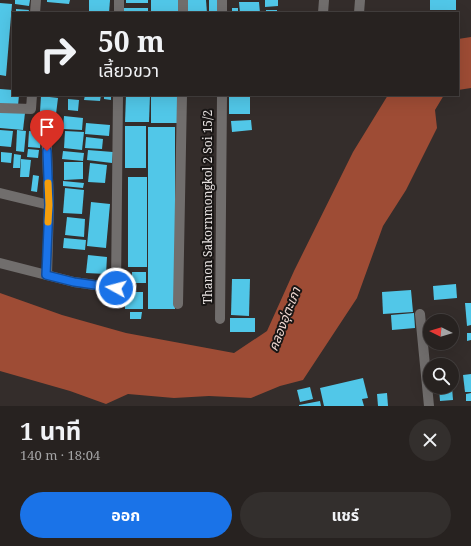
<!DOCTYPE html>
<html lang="th">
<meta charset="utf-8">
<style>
:root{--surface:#272220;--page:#332f2d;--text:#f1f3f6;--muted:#a4a4a5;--line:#433f3e;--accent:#1a73e8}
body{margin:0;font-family:"Noto Serif","Noto Sans Thai",serif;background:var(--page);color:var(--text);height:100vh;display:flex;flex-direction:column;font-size:15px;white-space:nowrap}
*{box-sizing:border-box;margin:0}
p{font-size:13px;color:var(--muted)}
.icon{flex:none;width:22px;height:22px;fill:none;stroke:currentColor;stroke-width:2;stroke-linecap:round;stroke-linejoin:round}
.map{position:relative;height:406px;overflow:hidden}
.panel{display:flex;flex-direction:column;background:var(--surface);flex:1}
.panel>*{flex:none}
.banner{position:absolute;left:12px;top:12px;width:447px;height:84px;border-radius:0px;box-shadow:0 4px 16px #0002,0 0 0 1px var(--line);background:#272220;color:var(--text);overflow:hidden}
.needle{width:26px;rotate:275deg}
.fabs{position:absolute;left:423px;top:314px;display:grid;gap:8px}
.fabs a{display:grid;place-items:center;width:36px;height:36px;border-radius:50%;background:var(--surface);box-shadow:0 4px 16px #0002,0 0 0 1px var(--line);font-size:20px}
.pin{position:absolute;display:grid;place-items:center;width:34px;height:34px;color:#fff;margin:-41px -17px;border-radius:50% 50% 50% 0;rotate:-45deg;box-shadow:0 0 4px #0007}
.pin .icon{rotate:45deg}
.me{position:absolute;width:44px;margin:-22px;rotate:277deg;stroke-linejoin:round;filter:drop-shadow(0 0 3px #0008)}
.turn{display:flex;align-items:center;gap:14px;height:84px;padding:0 20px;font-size:18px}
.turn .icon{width:52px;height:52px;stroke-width:2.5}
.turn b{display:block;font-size:28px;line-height:34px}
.round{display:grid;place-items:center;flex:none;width:42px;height:42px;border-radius:21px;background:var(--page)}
.overview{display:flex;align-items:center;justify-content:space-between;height:68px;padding:0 20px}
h1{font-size:24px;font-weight:700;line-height:30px}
.button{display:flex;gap:8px;margin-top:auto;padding:8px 20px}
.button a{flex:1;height:46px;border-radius:24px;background:var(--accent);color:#fff;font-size:16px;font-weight:700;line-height:46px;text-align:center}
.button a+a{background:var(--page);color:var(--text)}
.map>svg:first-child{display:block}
.water{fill:#9e4c35}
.building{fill:#51c7e8}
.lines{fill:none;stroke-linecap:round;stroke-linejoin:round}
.minor{stroke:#716e6d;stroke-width:10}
.route-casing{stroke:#114b97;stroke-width:10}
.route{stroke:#1a73e8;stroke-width:7}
.slow{stroke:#f59e0b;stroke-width:7}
.labels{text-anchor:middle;stroke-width:4;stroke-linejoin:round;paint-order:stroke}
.street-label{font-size:12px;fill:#e5e0df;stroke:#191615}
.water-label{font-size:13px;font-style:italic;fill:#f2dad3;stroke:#191615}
</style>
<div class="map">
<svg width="471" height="406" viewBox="0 0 471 406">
<rect width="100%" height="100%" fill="#342d2b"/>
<!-- water -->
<g class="water">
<polygon points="471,37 471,88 458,90 458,39"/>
<polygon points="388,95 444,95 435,110 437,128 406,190 383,226 357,298 303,380 280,386 251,398 209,396 174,398 128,394 106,404 70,391 0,371 0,293 62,315 126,333 234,353 267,331 294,271 353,152"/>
</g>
<!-- building -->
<g class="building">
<polygon points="15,0 30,0 29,6 15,4"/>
<polygon points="47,0 70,0 69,4 47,2"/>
<polygon points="89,0 110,0 109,13 89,13"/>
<rect x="126" y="0" width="22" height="3"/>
<rect x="151" y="0" width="28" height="13"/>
<polygon points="188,0 206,0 207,13 188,13"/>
<rect x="209" y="0" width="10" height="13"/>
<polygon points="265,0 278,0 278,6 265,7"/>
<rect x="430" y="0" width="26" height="10"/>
<polygon points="239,2 259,2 260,13 240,13"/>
<polygon points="0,3 12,4 6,76 0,75"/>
<rect x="124" y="8" width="24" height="5"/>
<rect x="232" y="8" width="6" height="5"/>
<polygon points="16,9 29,10 28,13 16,13"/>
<rect x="266" y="10" width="11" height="3"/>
<polygon points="0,89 13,90 13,95 19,95 18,106 0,104"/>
<polygon points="85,95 101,95 100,101 84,100"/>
<polygon points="104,95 111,95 111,100 104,99"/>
<polygon points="126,95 150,95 149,122 125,122"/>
<rect x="151" y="95" width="28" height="28"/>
<rect x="229" y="95" width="21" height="19"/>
<polygon points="41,96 58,98 56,114 40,112"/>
<polygon points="68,99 79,100 78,111 68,110"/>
<polygon points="0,111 25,113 23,130 0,128"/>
<polygon points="64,116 83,118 82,130 63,129"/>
<polygon points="251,120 252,130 232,132 231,121"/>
<polygon points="86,123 110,125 109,136 85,134"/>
<rect x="125" y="126" width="21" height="42"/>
<rect x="148" y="127" width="27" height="182"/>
<polygon points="0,130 13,131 11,147 0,146"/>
<polygon points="17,130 26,131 24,152 16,151"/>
<polygon points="29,131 41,132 40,148 28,147"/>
<polygon points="65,131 84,132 82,150 64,148"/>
<polygon points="86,137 103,139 102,149 85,148"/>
<polygon points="28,149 39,150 38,158 27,157"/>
<polygon points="88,150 113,152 112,163 87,160"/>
<polygon points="63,151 84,153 83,161 62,159"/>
<polygon points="1,152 12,153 11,163 1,162"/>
<polygon points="14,154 21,155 20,168 13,168"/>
<polygon points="21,159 31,160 29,177 20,177"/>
<polygon points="64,162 83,162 83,179 64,180"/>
<polygon points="90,163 107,165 105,183 88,182"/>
<polygon points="33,175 39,176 37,192 31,191"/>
<rect x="128" y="177" width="19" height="90"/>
<polygon points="63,181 84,183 83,188 63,186"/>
<polygon points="65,188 84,190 82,214 63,213"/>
<polygon points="91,202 110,204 106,248 87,246"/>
<polygon points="67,217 85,219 84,237 65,235"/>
<polygon points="64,238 86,240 85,250 63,248"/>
<polygon points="88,255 107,257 106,274 86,273"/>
<rect x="132" y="272" width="14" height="11"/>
<polygon points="232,279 250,279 249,316 231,315"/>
<polygon points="456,284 457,298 434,300 433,286"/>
<polygon points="411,290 413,312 383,314 382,292"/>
<rect x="125" y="292" width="18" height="17"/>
<polygon points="465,303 471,303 471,325 467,326"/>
<polygon points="130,312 142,312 141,319 130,319"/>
<polygon points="414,313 415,328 392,330 391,315"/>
<rect x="230" y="318" width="25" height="14"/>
<polygon points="467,333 471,333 471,340 467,341"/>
<polygon points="471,374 471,392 465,392 463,375"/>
<polygon points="363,378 368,398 362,399 364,406 324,406 320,388"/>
<polygon points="310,387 313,399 300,402 297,390"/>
<polygon points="439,387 452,387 453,400 440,401"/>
<polygon points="387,393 388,406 378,406 377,394"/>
<polygon points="471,393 471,401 466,401 466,394"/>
<polygon points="320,401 321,406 299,406 299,405"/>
</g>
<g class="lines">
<!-- minor -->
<g class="minor">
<polyline points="35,13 36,0"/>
<polyline points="119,13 119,0"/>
<polyline points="183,13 183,0"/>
<polyline points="222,13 222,0"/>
<polyline points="323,13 324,0"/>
<polyline points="359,13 360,0"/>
<polyline points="0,108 31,109 32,95"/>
<polyline points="46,124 49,205 47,275"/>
<polyline points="0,193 49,205"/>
<polyline points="0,263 74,282 116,288 118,95"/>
<polyline points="178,304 182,95"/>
<polyline points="420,314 429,406"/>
<polyline points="220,319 222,95"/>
</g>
</g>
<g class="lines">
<!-- route casing -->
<g class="route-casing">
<polyline id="route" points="47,151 49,205 46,275 74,282 116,288"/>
</g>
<!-- route -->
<use href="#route" class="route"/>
<!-- slow -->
<polyline class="slow" points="48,183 49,205 48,222"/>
</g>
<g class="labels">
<!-- street labels -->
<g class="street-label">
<text transform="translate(208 207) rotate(-90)" y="4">Thanon Sakornmongkol 2 Soi 15/2</text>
</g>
<!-- water labels -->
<g class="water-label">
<text transform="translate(284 319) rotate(-69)" y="5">คลองอุ่ตะเภา</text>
</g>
</g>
</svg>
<div class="fabs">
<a><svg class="needle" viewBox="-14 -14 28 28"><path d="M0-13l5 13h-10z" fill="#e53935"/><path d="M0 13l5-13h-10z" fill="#a4a4a5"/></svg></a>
<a><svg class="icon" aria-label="search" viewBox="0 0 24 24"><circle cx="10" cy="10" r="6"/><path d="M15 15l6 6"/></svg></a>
</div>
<div class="pin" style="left:47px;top:151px;background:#d93025"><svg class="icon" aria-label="arrive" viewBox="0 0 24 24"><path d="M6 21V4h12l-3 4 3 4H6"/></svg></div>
<svg class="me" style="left:116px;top:288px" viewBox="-20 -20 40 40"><circle r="17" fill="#1a73e8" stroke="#fff" stroke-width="3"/><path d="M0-11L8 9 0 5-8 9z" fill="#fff"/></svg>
<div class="banner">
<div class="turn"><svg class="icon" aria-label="right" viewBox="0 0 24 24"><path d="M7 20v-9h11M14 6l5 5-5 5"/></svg><div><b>50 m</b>เลี้ยวขวา</div></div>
</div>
</div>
<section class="panel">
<div class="overview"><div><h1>1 นาที</h1><p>140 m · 18:04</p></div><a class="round"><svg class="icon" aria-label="close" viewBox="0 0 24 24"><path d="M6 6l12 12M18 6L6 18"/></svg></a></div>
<div class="button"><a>ออก</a><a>แชร์</a></div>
</section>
